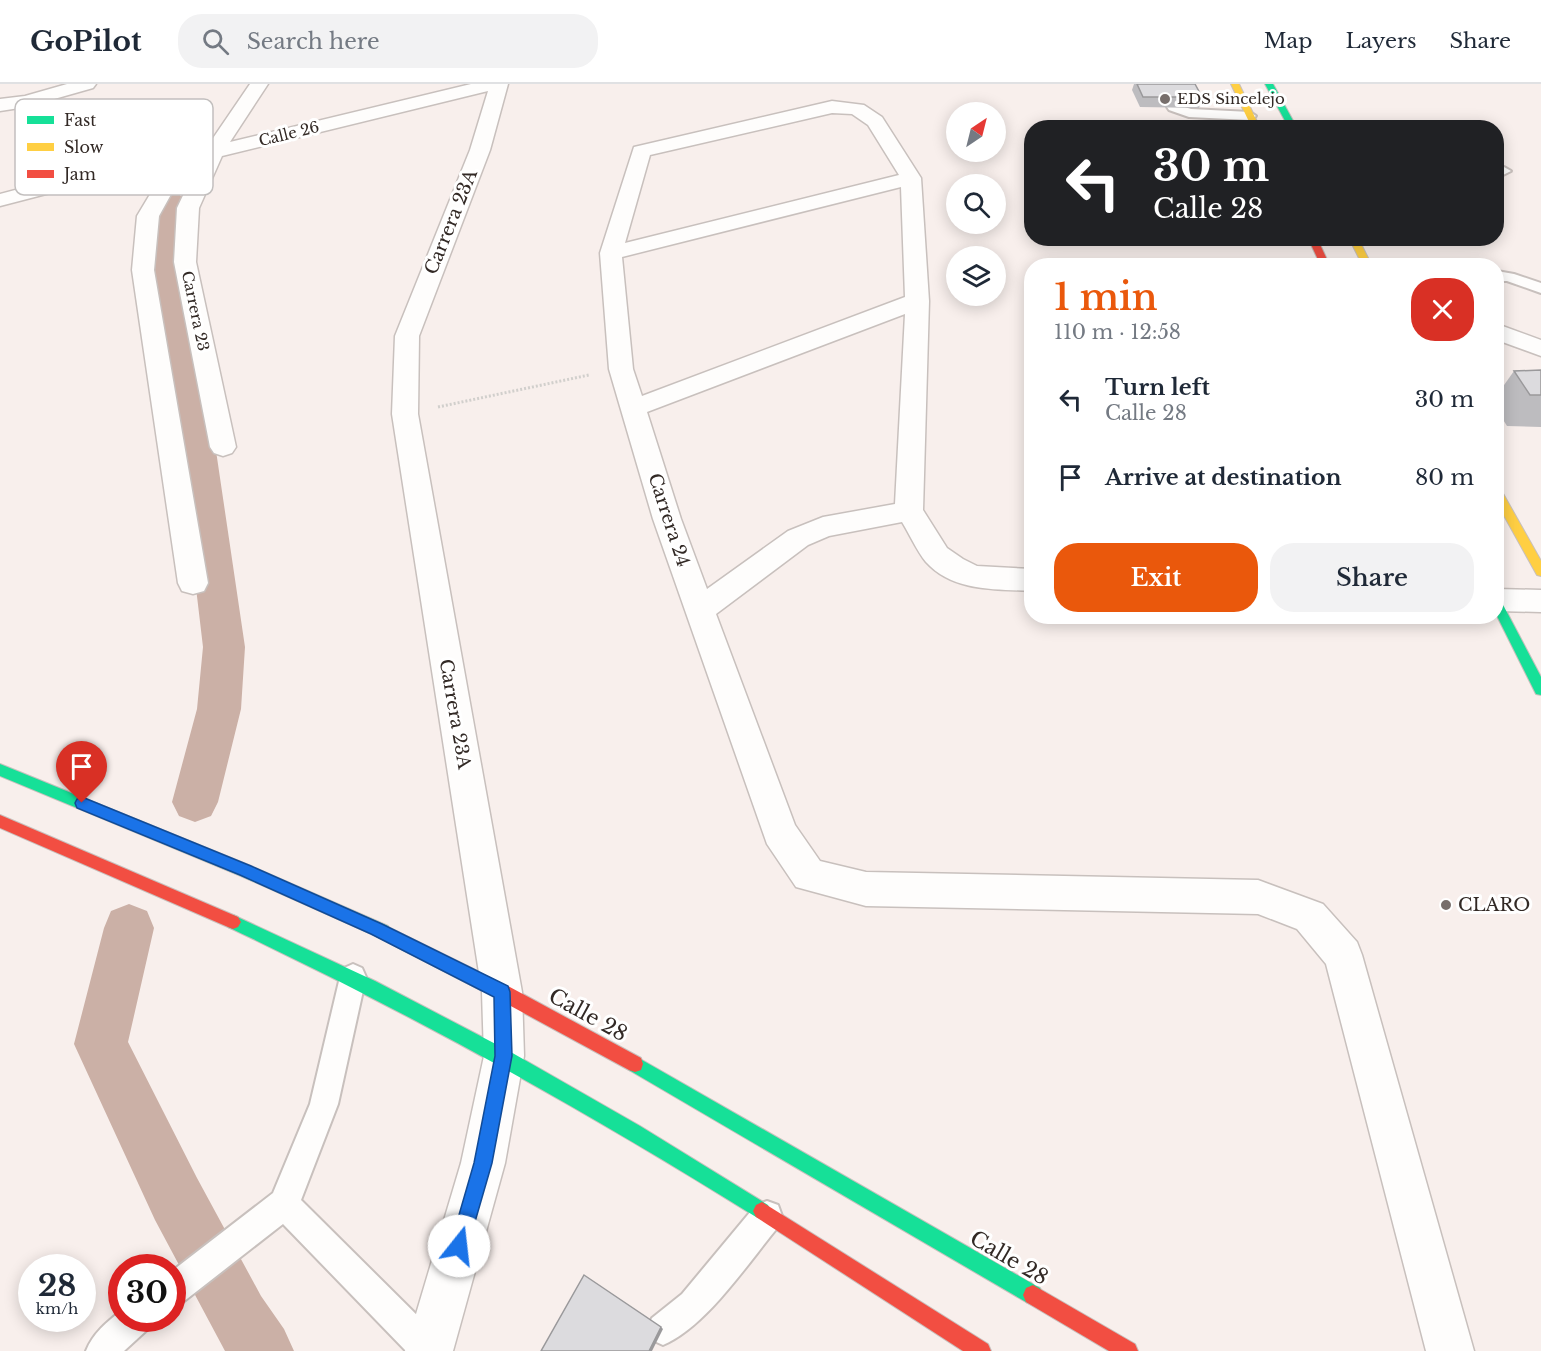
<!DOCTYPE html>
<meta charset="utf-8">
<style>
:root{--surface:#fff;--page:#f2f2f3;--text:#1f2937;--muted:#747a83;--line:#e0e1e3;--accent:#ea580c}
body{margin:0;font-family:"Libre Baskerville",serif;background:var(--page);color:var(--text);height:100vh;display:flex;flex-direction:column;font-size:22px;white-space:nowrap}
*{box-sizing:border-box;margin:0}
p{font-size:20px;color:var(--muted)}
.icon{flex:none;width:33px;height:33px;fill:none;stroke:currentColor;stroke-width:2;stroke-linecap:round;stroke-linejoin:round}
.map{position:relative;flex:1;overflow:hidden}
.sheet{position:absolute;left:1024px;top:174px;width:480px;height:366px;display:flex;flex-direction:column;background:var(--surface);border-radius:24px;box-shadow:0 3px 15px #0003}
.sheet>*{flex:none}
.guide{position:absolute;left:1024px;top:36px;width:480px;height:126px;border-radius:24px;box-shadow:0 3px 15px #0003;background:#202124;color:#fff;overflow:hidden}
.needle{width:39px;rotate:35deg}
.controls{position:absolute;left:946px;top:18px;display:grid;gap:12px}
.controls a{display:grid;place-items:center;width:60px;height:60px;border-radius:50%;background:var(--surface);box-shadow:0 3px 15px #0003;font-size:30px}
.speed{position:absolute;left:18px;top:1170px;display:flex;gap:12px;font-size:30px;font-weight:700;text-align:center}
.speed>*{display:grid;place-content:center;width:78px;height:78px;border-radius:50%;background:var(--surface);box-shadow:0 3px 15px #0003;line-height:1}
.speed small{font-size:15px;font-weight:400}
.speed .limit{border:9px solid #d22;background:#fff;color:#111}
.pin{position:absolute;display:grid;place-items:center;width:51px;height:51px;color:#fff;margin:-62px -26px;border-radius:50% 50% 50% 0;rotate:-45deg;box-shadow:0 0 6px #0007}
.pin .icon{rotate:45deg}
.me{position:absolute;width:66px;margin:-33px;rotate:16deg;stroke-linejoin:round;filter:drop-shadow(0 0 4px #0008)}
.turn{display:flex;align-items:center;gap:21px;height:126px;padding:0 30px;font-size:27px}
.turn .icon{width:78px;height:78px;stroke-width:2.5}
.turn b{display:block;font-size:42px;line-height:51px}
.round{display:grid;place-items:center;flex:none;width:63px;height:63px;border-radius:24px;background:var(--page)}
.overview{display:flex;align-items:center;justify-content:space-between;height:102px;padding:0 30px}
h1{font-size:36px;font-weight:600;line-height:45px;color:var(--accent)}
.action{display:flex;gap:12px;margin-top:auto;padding:12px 30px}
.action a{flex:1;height:69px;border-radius:24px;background:var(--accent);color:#fff;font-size:24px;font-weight:600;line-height:69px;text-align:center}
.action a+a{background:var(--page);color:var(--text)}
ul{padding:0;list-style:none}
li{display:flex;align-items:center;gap:18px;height:78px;padding:0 30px}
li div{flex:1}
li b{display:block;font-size:22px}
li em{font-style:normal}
header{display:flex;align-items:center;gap:36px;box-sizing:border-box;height:84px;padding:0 30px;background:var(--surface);border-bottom:2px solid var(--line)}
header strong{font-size:28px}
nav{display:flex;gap:33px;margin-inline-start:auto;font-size:21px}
.search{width:420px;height:54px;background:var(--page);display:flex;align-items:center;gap:15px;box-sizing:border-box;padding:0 21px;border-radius:24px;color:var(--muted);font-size:22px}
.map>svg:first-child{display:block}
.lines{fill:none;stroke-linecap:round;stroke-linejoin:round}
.canal{fill:#cbb0a6;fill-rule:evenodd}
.lane-casing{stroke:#c8c0bd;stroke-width:4}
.street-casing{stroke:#c8c0bd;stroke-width:3}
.fast-casing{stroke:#c8c0bd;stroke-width:2}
.slow-casing{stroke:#c8c0bd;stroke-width:2}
.jam-casing{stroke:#c8c0bd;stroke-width:2}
.path{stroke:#d1cfcc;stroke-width:3;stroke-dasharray:2 2;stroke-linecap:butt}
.lane{fill:#fefdfc;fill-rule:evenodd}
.street{fill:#fefdfc;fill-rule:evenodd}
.fast{fill:#16e098;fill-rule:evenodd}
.slow{fill:#ffcf43;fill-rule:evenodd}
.jam{fill:#f24e42;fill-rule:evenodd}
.wall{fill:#bdbcbf}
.shaded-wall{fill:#9a999b}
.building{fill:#dcdbde;stroke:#9a999b;stroke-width:1.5}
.route{fill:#1a73e8;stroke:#114b97;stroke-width:1.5}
.poi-dot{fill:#776e6b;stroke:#fff;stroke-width:2}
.labels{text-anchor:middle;stroke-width:6;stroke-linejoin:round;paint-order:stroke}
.far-poi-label{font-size:15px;fill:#322925;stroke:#fff;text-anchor:start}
.far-street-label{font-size:15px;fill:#322925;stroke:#fff}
.street-label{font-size:18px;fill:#322925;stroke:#fff}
.poi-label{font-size:18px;fill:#322925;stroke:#fff;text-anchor:start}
.near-street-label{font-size:21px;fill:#322925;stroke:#fff}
.key{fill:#fff;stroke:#c2bfbe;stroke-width:1.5}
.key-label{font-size:16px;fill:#322925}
</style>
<header>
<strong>GoPilot</strong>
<div class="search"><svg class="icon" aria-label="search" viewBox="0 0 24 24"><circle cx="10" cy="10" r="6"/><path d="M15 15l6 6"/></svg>Search here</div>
<nav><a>Map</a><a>Layers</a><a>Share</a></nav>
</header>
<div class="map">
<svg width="1541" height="1267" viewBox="0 0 1541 1267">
<rect width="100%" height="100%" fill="#f8efec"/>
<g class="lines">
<!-- canal -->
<g class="canal">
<polygon points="168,106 178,108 182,114 176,150 182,222 215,360 245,563 241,625 218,718 211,732 195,738 179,732 172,718 197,625 203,563 179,360 152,222 148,150 154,114 158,108"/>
<polygon points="129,820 147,827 154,844 128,958 197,1094 261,1212 284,1245 294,1267 225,1267 155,1136 74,960 104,844 111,827"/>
</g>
<!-- lane casing -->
<g class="lane-casing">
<g id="lane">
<polygon points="1173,19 1191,25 1250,28 1256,32 1250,36 1189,33 1169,26 1167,23 1169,20"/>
<polygon points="1504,83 1511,87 1497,94 1497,85"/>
<polygon points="1497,187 1514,190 1541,199 1541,209 1507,197 1497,197"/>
<polygon points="353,880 362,884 366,893 338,1020 301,1116 441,1255 445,1267 406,1267 283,1140 183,1218 172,1223 172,1187 273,1109 310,1020 340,893 344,884"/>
<path d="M767,1117l11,4 4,11 -4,11c-30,36 -72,100 -115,118l-11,-5 -5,-11 5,-11 30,-24 74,-89z"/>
<path d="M122,1226v8h31l-5,11 -24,22h-38c7,-18 21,-29 36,-41z"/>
</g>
</g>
<!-- street casing -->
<g class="street-casing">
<g id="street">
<polygon points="67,0 96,0 93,4 26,23 0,27 0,15 25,12"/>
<polygon points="250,0 268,0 230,58 471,0 508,0 490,66 419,252 418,330 522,908 524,972 505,1079 453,1267 405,1267 461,1079 484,972 482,908 392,330 395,252 470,66 488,7 222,72 199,124 196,178 236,363 232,369 223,372 214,369 210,363 174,178 177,124 200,76 189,78 159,132 154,186 208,499 204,507 193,510 182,507 178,499 132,186 137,132 167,82 131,88 0,122 0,110 113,80 82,61 79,57 82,53 96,53 133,75 207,63"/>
<path d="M832,17l32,4 18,12 39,61 8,123 -6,209 24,38 16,11 14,7 55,3v22c-36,-2 -79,1 -106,-29 -9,-11 -16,-27 -24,-40l-73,14 -21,9 -92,69 79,211 25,36 46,11 392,8 65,24 34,38 5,13 112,396h-48l-100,-387 -29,-35 -39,-15 -392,-8 -70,-19 -29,-43 -114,-325 -44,-150 -9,-116 34,-106zM832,29l20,1 16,11 31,50 -274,68 25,-88zM901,103l4,110 -263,99 -9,-27 -11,-112zM905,230l-10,190 -72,13 -35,14 -81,58 -26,-70 -34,-107z"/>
<polygon points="1497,240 1541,256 1541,272 1497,256"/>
<polygon points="1497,505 1541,506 1541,528 1497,527"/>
</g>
</g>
<!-- fast casing -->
<g class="fast-casing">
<g id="fast">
<polygon points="1265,0 1273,0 1297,44 1289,44"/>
<polygon points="1497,515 1501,517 1541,593 1541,611 1536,610 1497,532"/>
<polygon points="0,680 251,782 388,842 390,847 388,852 382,854 376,852 241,792 0,692"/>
<path d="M233,831l142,66 134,70 131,75 128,79 3,6 -3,6 -6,3 -6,-3c-171,-107 -346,-204 -528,-290l-3,-5 3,-5z"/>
<polygon points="635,972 1040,1204 1043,1211 1040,1218 1033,1221 1026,1218 629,986 627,980 629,974"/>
</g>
</g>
<!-- slow casing -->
<g class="slow-casing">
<g id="slow">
<polygon points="1231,0 1239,0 1260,44 1252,44"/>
<polygon points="1349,154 1358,154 1372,182 1363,182"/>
<polygon points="1497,405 1501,406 1541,477 1541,492 1537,491 1497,419"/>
</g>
</g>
<!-- jam casing -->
<g class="jam-casing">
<g id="jam">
<polygon points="1308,154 1317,154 1330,182 1321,182"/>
<polygon points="0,731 238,833 241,838 238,843 233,845 228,843 0,744"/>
<polygon points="382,840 508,902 641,974 643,980 641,986 635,988 629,986 496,914 376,852 374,847 376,842"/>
<polygon points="762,1118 988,1260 991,1267 963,1267 756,1133 753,1127 756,1121"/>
<polygon points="1033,1201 1135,1260 1138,1267 1109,1267 1026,1218 1023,1211 1026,1204"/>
</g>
</g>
<!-- path -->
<polyline class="path" points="438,323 589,291"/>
<!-- lane -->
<use href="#lane" class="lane"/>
<!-- street -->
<use href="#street" class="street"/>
<!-- fast -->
<use href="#fast" class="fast"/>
<!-- slow -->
<use href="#slow" class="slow"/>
<!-- jam -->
<use href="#jam" class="jam"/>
</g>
<!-- wall -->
<g class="wall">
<polygon points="1134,0 1195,0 1202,13 1199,24 1140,23 1132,6"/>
<polygon points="1541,286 1541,343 1507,342 1497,326 1497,311 1514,287"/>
</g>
<!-- shaded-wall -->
<polygon class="shaded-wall" points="661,1243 663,1245 652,1267 649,1267"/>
<!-- building -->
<g class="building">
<polygon points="1137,0 1195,0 1202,13 1143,13"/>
<polygon points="1541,286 1541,311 1530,311 1514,287"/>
<polygon points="584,1191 661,1243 649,1267 541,1267"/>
</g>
<!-- route -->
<polygon class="route" points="82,713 251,782 382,840 508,902 510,908 512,972 492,1079 466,1169 459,1172 453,1169 450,1162 474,1079 495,972 494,913 371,850 240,791 77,724 75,719 77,715"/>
<!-- markers -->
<g class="poi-dot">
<circle cx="1165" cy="15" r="6"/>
<circle cx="1446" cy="821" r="6"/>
</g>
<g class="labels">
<!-- far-poi labels -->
<g class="far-poi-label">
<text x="1177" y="20">EDS Sincelejo</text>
</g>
<!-- far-street labels -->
<g class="far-street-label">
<text transform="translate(289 50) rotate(-14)" y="5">Calle 26</text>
<text transform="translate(195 227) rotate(78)" y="5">Carrera 23</text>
</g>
<!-- street labels -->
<g class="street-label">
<text transform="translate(451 138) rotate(-68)" y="6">Carrera 23A</text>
<text transform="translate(669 436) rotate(72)" y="6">Carrera 24</text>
<text transform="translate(455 630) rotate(80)" y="6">Carrera 23A</text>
</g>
<!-- poi labels -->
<g class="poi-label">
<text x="1458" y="827">CLARO</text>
</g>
<!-- near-street labels -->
<g class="near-street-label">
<text transform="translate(588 931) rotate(29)" y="7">Calle 28</text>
<text transform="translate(1009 1174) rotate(30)" y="7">Calle 28</text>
</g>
</g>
<!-- legend -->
<rect x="15" y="15" width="198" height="96" rx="9" class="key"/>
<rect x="27" y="32" width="27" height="8" fill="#16e098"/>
<rect x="27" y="59" width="27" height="8" fill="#ffcf43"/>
<rect x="27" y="86" width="27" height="8" fill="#f24e42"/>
<g class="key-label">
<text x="64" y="42">Fast</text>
<text x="64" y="69">Slow</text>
<text x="64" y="96">Jam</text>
</g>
</svg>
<div class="controls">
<a><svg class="needle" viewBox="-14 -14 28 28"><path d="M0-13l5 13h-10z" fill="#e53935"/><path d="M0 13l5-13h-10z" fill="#747a83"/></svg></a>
<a><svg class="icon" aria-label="search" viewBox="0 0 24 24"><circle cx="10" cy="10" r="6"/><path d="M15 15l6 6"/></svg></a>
<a><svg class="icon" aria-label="layers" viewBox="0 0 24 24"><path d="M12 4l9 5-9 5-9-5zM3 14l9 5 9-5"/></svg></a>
</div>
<div class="speed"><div>28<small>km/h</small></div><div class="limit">30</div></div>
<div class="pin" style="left:82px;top:719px;background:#d93025"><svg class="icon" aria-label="arrive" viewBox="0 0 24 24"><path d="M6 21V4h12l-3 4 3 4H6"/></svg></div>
<svg class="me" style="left:459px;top:1162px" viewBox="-20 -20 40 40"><circle r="19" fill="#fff"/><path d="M0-13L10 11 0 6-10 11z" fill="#1a73e8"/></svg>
<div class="guide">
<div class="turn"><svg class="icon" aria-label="left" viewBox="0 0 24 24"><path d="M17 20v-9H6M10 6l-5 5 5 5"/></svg><div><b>30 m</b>Calle 28</div></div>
</div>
<section class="sheet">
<div class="overview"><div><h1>1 min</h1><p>110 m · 12:58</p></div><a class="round" style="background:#d93025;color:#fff"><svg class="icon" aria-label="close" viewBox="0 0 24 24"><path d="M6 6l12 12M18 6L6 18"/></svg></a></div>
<ul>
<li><svg class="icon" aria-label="left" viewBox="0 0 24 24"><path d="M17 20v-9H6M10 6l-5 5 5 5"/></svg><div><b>Turn left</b><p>Calle 28</p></div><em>30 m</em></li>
<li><svg class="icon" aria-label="arrive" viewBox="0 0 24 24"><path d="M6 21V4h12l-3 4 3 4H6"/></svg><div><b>Arrive at destination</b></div><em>80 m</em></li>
</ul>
<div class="action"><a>Exit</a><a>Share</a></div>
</section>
</div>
